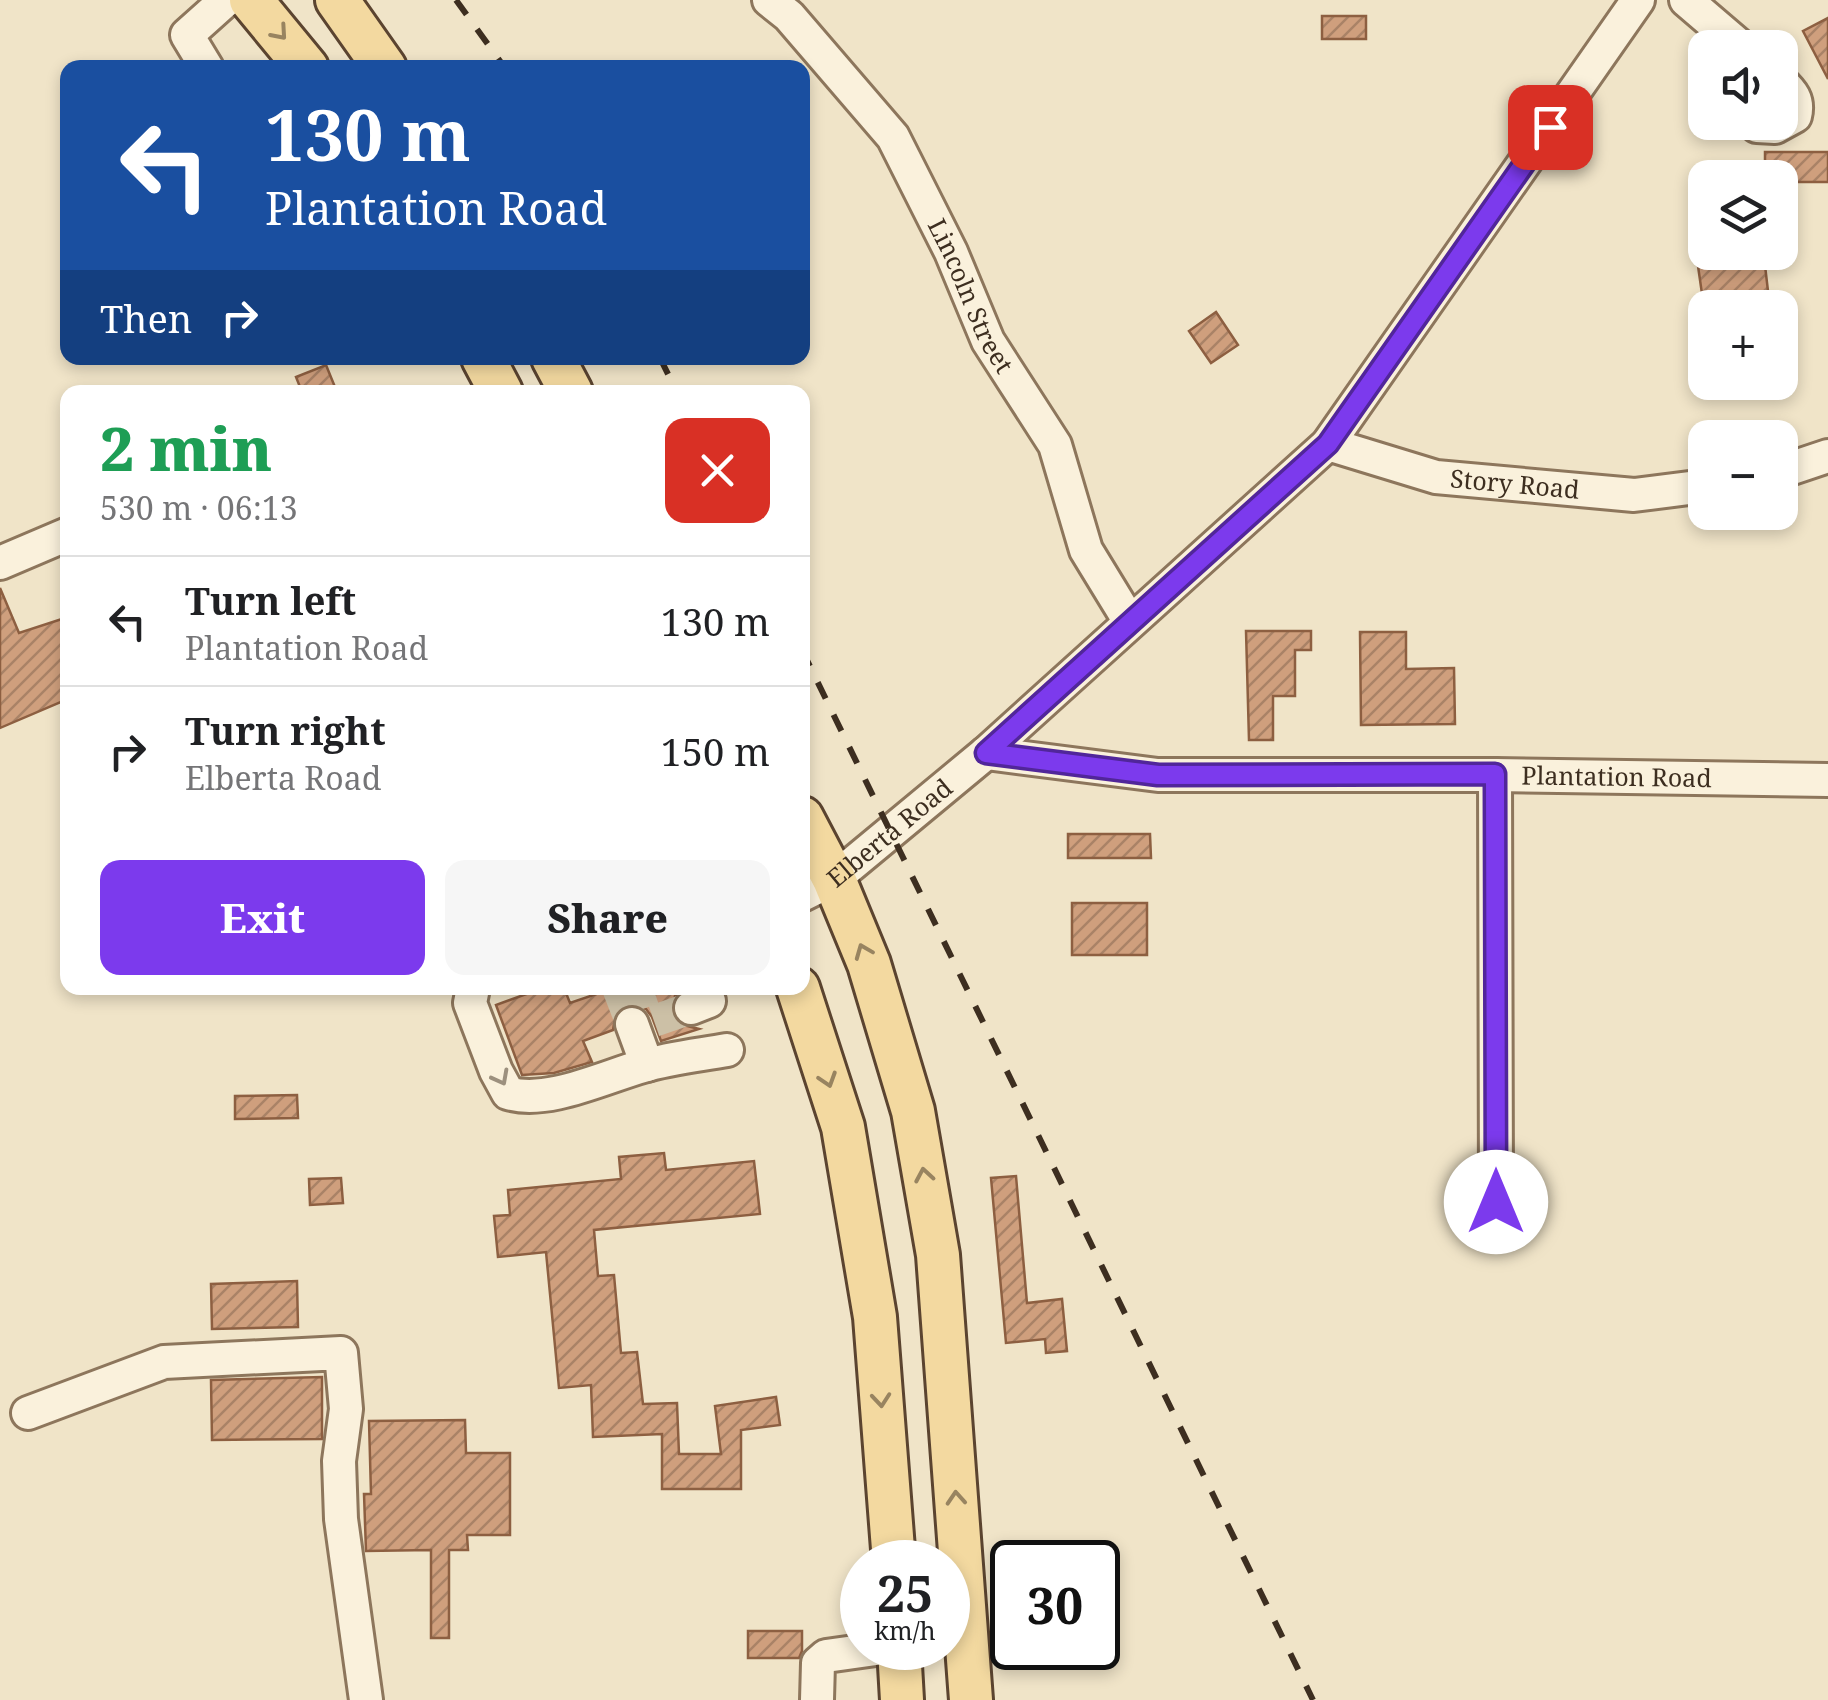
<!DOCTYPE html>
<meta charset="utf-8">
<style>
:root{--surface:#fff;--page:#f6f6f6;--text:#202124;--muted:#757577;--line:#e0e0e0;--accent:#7c3aed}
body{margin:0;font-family:"Noto Serif",serif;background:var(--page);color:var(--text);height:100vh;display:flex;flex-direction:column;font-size:38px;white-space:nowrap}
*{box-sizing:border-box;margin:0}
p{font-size:32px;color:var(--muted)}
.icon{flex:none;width:55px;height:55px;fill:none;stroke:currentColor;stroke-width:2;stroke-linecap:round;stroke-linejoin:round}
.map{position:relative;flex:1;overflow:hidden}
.side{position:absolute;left:60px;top:385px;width:750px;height:610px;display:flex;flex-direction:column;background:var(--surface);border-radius:20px;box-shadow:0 5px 15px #0003}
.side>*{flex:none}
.banner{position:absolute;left:60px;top:60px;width:750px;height:305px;border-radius:20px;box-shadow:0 5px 15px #0003;background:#1a4fa0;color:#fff;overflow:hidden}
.tools{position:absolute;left:1688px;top:30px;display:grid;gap:20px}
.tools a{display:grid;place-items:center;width:110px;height:110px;border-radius:20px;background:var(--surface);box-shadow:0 5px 15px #0003;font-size:50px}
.speed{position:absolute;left:840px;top:1540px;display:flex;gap:20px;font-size:50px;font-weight:700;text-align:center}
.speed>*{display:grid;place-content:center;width:130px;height:130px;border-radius:50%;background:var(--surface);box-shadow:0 5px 15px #0003;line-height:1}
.speed small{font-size:25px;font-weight:400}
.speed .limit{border:5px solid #111;border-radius:15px;background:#fff;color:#111}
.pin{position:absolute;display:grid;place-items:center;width:85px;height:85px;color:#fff;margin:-42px;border-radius:20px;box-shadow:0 5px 15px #0006}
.me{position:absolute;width:110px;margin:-55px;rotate:0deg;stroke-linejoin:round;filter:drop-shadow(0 0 8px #0008)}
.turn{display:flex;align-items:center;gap:35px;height:210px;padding:0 40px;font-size:45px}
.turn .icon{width:130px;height:130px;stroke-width:2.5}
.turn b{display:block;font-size:70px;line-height:85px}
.then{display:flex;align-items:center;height:95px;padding:0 40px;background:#0003;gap:20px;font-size:38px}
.round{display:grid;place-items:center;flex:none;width:105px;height:105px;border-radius:20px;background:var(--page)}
.summary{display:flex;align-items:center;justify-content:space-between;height:170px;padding:0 40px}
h1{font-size:60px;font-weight:800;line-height:75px;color:#1e9e55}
.cta{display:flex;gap:20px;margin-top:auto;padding:20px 40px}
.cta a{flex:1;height:115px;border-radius:20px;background:var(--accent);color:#fff;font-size:40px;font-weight:800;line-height:115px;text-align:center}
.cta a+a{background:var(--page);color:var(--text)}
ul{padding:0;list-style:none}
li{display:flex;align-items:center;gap:30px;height:130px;padding:0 40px;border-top:2px solid var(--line)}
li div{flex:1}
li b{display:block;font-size:38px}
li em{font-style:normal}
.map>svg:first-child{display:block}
.building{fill:url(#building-hatch);stroke:#8d5f41;stroke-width:2.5}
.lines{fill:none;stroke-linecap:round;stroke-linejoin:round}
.minor-tunnel{stroke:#ccc0a6;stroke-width:32;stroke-dasharray:32 16;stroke-linecap:butt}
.minor-casing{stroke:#8d765c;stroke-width:38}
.major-casing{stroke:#5b4430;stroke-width:48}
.minor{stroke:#faf1dc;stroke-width:32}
.major{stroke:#f3d9a0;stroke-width:42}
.rail{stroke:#3d2e20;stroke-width:6;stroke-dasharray:18 18;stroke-linecap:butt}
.oneway{stroke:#988460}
.oneway2{stroke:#9c907e}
.route-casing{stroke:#51269a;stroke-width:25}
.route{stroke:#7c3aed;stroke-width:18}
.labels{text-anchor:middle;stroke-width:10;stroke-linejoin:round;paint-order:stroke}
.street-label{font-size:25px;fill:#3d2e20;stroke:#f7eed8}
</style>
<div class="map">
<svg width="1828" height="1700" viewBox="0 0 1828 1700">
<defs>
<pattern id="building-hatch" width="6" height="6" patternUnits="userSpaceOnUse" patternTransform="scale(2.5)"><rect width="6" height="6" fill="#cf9f7d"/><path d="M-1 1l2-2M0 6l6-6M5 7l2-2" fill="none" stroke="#a98266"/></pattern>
</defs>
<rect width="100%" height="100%" fill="#f0e4c8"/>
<!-- building -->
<g class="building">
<rect x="1322" y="16" width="44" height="23"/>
<polygon points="1828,18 1828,79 1803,31"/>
<polygon points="1765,152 1828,152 1828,182 1780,182 1780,178 1765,178"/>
<polygon points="1764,257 1770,308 1718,308 1717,300 1703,301 1698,266"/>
<polygon points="1216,312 1238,345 1211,363 1189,331"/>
<polygon points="326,365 337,392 302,392 296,377"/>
<polygon points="0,588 19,633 68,617 68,699 0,728"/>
<polygon points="1246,631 1311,631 1311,650 1295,650 1295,696 1273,696 1273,740 1249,740"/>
<polygon points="1360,632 1406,632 1406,669 1454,668 1455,724 1361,725"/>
<polygon points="1068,834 1150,834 1151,858 1068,858"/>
<rect x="1072" y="903" width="75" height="52"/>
<polygon points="543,988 564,988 570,1003 614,988 684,988 675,996 672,1014 679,1024 699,1029 661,1041 652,1017 646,1009 636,1005 626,1005 616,1012 613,1030 583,1041 592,1062 554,1073 522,1075 496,1005"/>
<polygon points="297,1095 298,1118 235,1119 235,1096"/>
<polygon points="664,1153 666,1170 754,1161 760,1214 594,1230 598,1276 614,1275 621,1353 637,1352 643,1404 677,1403 679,1454 721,1454 715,1406 776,1397 780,1425 741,1430 741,1489 662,1489 662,1434 593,1437 591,1385 559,1388 546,1252 498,1257 494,1216 510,1215 508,1190 621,1179 619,1157"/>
<polygon points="1016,1176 1027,1303 1062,1299 1067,1351 1046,1353 1045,1339 1006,1343 991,1178"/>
<polygon points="341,1178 343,1203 310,1205 309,1179"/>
<polygon points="297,1281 298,1327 212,1329 211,1284"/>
<polygon points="322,1377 322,1439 212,1440 211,1380"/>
<polygon points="465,1420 466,1453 510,1453 510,1535 467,1535 468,1550 449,1550 449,1638 431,1638 431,1550 366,1551 364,1494 371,1494 369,1421"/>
<polygon points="748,1631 802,1631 802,1651 799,1658 748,1658"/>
</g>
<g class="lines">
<!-- minor-tunnel -->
<g class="minor-tunnel">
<polyline points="618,988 632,1024"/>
<polyline points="623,999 654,988"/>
<polyline points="654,1021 691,1008"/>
</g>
<!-- minor casing -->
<g class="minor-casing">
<g id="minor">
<path id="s1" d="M769,0l20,16 104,121 58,115 37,89 67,104 31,105 44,72"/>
<polyline points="1686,0 1742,48"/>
<polyline points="207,68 187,35 226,0"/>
<path d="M1754,122l3,4 18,1 20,-11c4,-16 -3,-24 -15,-35"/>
<path id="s2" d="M1328,444l108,33 198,18 71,-9"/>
<polyline points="1780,472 1828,456"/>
<polyline points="0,563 68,534"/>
<path id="s3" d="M986,753l172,22h337l333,5"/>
<polyline points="1495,775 1496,1202"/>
<path id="s4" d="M802,895l32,-16 152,-126 342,-309 310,-444"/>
<path d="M473,988l-3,15 26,68 12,22c39,12 96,-16 135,-27 27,-8 56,-11 84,-16"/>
<polyline points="691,1008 709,1001"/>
<polyline points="632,1024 647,1065"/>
<polyline points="28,1413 164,1362 341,1353 346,1409 339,1461 341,1519 366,1700"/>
<polyline points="817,1700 818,1663 826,1656 883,1648"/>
</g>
</g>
<!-- major casing -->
<g class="major-casing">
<g id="major">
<polyline points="251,0 307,68"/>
<polyline points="337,0 385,68"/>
<polyline points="483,358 501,392"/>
<polyline points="553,358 571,392"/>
<polyline points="802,818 834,879 869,964 913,1111 938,1255 971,1700"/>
<polyline points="798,988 843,1127 875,1317 894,1562"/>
<polyline points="899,1648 902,1700"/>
</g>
</g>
<!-- minor -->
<use href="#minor" class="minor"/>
<!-- major -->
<use href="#major" class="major"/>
<!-- rail -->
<g class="rail">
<polyline points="456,0 505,68"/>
<polyline points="660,358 677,392"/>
<polyline points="802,650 1313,1700"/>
</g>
</g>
<!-- one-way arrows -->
<defs><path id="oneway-chevron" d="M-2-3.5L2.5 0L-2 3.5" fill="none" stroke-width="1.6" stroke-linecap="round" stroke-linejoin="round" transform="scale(2.5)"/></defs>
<g class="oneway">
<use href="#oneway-chevron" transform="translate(280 33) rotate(49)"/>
<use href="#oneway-chevron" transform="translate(863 951) rotate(-112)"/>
<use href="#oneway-chevron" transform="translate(828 1080) rotate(72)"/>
<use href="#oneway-chevron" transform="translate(924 1175) rotate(-100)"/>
<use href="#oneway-chevron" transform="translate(881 1400) rotate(85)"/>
<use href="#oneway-chevron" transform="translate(956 1498) rotate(-94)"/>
</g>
<use class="oneway2" href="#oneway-chevron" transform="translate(501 1078) rotate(62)"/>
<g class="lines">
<!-- route casing -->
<g class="route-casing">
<polyline id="route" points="1496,1202 1495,774 1158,775 986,753 1328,444 1550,127"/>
</g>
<!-- route -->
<use href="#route" class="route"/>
</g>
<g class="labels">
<!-- street labels -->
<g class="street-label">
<text dy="9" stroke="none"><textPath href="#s1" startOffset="362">Lincoln Street</textPath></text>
<text dy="9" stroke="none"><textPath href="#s2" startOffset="192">Story Road</textPath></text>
<text dy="9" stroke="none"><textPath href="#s3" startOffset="632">Plantation Road</textPath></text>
<text dy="9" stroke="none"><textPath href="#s4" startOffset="108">Elberta Road</textPath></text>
</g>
</g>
</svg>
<div class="tools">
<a><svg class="icon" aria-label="sound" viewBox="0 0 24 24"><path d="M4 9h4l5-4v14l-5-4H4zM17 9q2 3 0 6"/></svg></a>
<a><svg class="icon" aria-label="layers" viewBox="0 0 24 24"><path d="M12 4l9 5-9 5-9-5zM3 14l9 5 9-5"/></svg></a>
<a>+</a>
<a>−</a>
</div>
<div class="speed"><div>25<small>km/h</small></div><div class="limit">30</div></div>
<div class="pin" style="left:1550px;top:127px;background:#d93025"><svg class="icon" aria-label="arrive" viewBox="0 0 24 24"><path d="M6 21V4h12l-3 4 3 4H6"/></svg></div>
<svg class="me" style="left:1496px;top:1202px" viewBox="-20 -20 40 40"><circle r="19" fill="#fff"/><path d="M0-13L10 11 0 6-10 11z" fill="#7c3aed"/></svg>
<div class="banner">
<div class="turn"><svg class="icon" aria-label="left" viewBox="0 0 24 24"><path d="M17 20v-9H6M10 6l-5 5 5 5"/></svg><div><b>130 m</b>Plantation Road</div></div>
<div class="then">Then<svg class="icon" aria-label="right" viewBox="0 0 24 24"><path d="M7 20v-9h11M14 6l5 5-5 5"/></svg></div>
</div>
<section class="side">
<div class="summary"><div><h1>2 min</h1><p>530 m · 06:13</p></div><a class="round" style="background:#d93025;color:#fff"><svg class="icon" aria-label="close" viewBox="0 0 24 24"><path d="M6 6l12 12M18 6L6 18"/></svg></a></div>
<ul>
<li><svg class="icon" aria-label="left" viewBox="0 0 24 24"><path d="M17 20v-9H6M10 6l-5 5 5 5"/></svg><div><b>Turn left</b><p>Plantation Road</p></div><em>130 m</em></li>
<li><svg class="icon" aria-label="right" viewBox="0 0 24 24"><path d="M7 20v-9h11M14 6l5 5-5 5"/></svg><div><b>Turn right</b><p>Elberta Road</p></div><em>150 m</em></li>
</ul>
<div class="cta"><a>Exit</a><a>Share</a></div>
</section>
</div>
